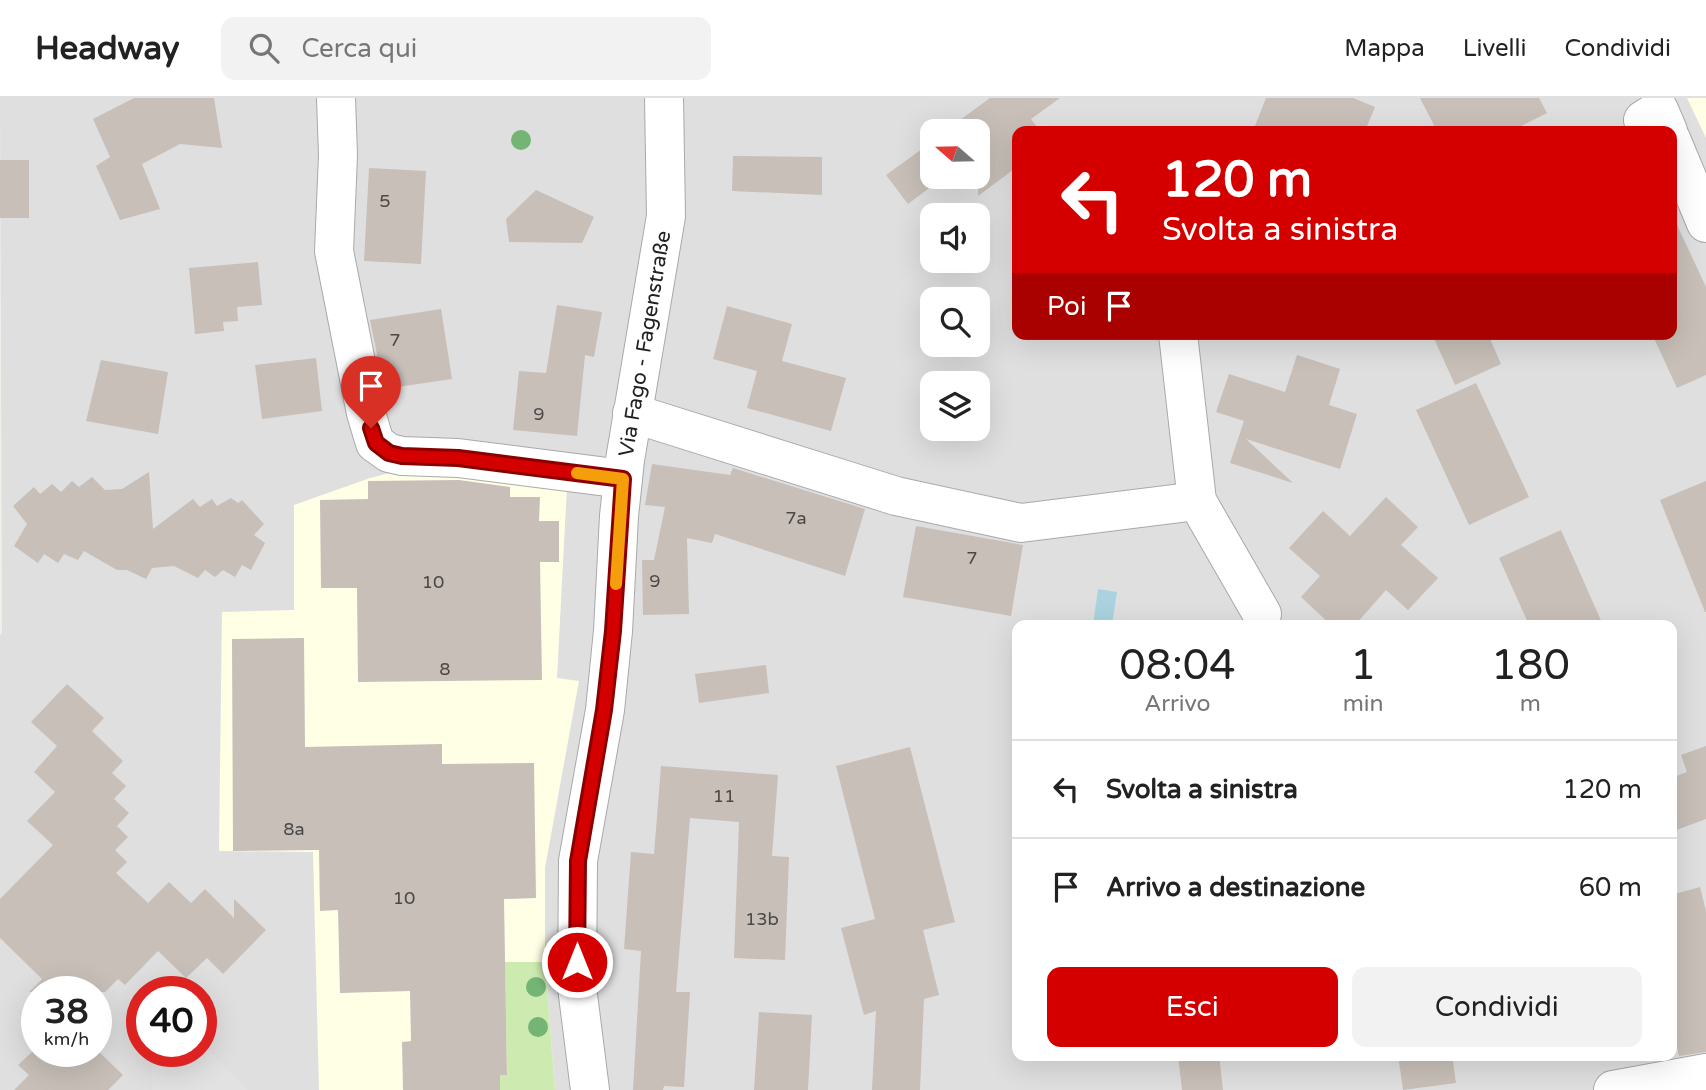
<!DOCTYPE html>
<html lang="it">
<meta charset="utf-8">
<style>
:root{--surface:#fff;--page:#f2f2f2;--text:#222;--muted:#767676;--line:#e0e0e0;--accent:#d40000}
body{margin:0;font-family:"Varela Round",sans-serif;background:var(--page);color:var(--text);height:100vh;display:flex;flex-direction:column;font-size:26px;white-space:nowrap}
*{box-sizing:border-box;margin:0}
p{font-size:23px;color:var(--muted)}
.icon{flex:none;width:38px;height:38px;fill:none;stroke:currentColor;stroke-width:2;stroke-linecap:round;stroke-linejoin:round}
.map{position:relative;flex:1;overflow:hidden}
.panel{position:absolute;left:1012px;top:522px;width:665px;height:441px;display:flex;flex-direction:column;background:var(--surface);border-radius:14px;box-shadow:0 7px 28px #0002}
.panel>*{flex:none}
.hud{position:absolute;left:1012px;top:28px;width:665px;height:214px;border-radius:14px;box-shadow:0 7px 28px #0002;background:#d40000;color:#fff;overflow:hidden}
.needle{width:46px;rotate:290deg}
.tools{position:absolute;left:920px;top:21px;display:grid;gap:14px}
.tools a{display:grid;place-items:center;width:70px;height:70px;border-radius:14px;background:var(--surface);box-shadow:0 7px 28px #0002;font-size:35px}
.speed{position:absolute;left:21px;top:878px;display:flex;gap:14px;font-size:35px;font-weight:700;text-align:center}
.speed>*{display:grid;place-content:center;width:91px;height:91px;border-radius:50%;background:var(--surface);box-shadow:0 7px 28px #0002;line-height:1}
.speed small{font-size:18px;font-weight:400}
.speed .limit{border:10px solid #d22;background:#fff;color:#111}
.pin{position:absolute;display:grid;place-items:center;width:60px;height:60px;color:#fff;margin:-72px -30px;border-radius:50% 50% 50% 0;rotate:-45deg;box-shadow:0 0 7px #0007}
.pin .icon{rotate:45deg}
.me{position:absolute;width:77px;margin:-38px;rotate:0deg;stroke-linejoin:round;filter:drop-shadow(0 0 5px #0008)}
.turn{display:flex;align-items:center;gap:24px;height:147px;padding:0 35px;font-size:32px}
.turn .icon{width:91px;height:91px;stroke-width:2.5}
.turn b{display:block;font-size:49px;line-height:60px}
.then{display:flex;align-items:center;height:66px;padding:0 35px;background:#0003;gap:14px;font-size:26px}
.eta{display:flex;justify-content:space-evenly;align-items:center;height:119px;text-align:center}
.eta b{font-size:42px;font-weight:600;line-height:49px}
.primary-button{display:flex;gap:14px;margin-top:auto;padding:14px 35px}
.primary-button a{flex:1;height:80px;border-radius:14px;background:var(--accent);color:#fff;font-size:28px;font-weight:600;line-height:80px;text-align:center}
.primary-button a+a{background:var(--page);color:var(--text)}
ul{padding:0;list-style:none}
li{display:flex;align-items:center;gap:21px;height:98px;padding:0 35px;border-top:2px solid var(--line)}
li div{flex:1}
li b{display:block;font-size:26px}
li em{font-style:normal}
header{display:flex;align-items:center;gap:42px;box-sizing:border-box;height:98px;padding:0 35px;background:var(--surface);border-bottom:2px solid var(--line)}
header strong{font-size:33px}
nav{display:flex;gap:38px;margin-inline-start:auto;font-size:24px}
.search{width:490px;height:63px;background:var(--page);display:flex;align-items:center;gap:18px;box-sizing:border-box;padding:0 24px;border-radius:14px;color:var(--muted);font-size:26px}
.map>svg:first-child{display:block}
.residential{fill:#e0dfdf;fill-rule:evenodd}
.education{fill:#ffffe5}
.grass{fill:#cdebb0}
.parking{fill:#e2e2e2}
.water{fill:#aad3df}
.building{fill:#c7bfb8}
.lines{fill:none;stroke-linecap:round;stroke-linejoin:round}
.minor-casing{stroke:#a9a9a9;stroke-width:40}
.minor{stroke:#fff;stroke-width:38}
.tree{fill:#74b475}
.route-casing{stroke:#8a0000;stroke-width:18}
.route{stroke:#d40000;stroke-width:12}
.slow{stroke:#f59e0b;stroke-width:12}
.labels{text-anchor:middle;stroke-width:7;stroke-linejoin:round;paint-order:stroke}
.number-label{font-size:18px;fill:#4b4948}
.street-label{font-size:21px;fill:#222;stroke:#fff}
</style>
<header>
<strong>Headway</strong>
<div class="search"><svg class="icon" aria-label="search" viewBox="0 0 24 24"><circle cx="10" cy="10" r="6"/><path d="M15 15l6 6"/></svg>Cerca qui</div>
<nav><a>Mappa</a><a>Livelli</a><a>Condividi</a></nav>
</header>
<div class="map">
<svg width="1706" height="992" viewBox="0 0 1706 992">
<rect width="100%" height="100%" fill="#f2efe9"/>
<!-- residential -->
<path class="residential" d="M0,0h1706v992h-1706v-455l2,-2zM933,33h45v46h-45zM1017,33h654v203h-654zM933,117h45v46h-45zM933,201h45v46h-45zM933,285h45v46h-45zM1017,527h654v430h-654zM37,894h59v60h-59zM142,894h59v60h-59z"/>
<!-- education -->
<g class="education">
<polygon points="1687,0 1706,0 1706,40"/>
<polygon points="414,369 567,388 557,580 579,583 545,770 545,864 555,992 319,992 313,754 219,753 222,514 294,512 294,407 370,380"/>
</g>
<!-- grass -->
<polygon class="grass" points="505,864 545,864 555,992 500,992 500,977 507,977"/>
<!-- parking -->
<polygon class="parking" points="201,949 205,949 248,992 152,992 153,954 201,954"/>
<!-- water -->
<polygon class="water" points="1098,491 1117,494 1112,527 1093,527"/>
<!-- building -->
<g class="building">
<polygon points="134,0 214,0 222,50 180,46 142,66 160,111 120,122 96,68 110,59 93,21"/>
<polygon points="990,0 1060,0 1031,21 1040,33 1017,33 1017,69 978,98 978,33 945,33"/>
<polygon points="1266,0 1353,0 1375,9 1365,33 1253,33"/>
<polygon points="1420,0 1539,0 1547,15 1511,33 1437,33"/>
<polygon points="933,43 933,87 908,106 886,77"/>
<polygon points="733,58 822,59 822,97 732,93"/>
<rect x="0" y="62" width="29" height="58"/>
<polygon points="369,70 426,73 421,166 364,163"/>
<polygon points="536,92 594,119 582,145 509,144 506,121"/>
<polygon points="1671,114 1706,189 1706,277 1677,290 1652,236 1671,236"/>
<polygon points="258,164 262,207 237,209 238,223 223,224 224,233 195,236 189,170"/>
<polygon points="557,207 602,214 594,259 585,257 577,338 513,332 519,273 546,275"/>
<polygon points="727,208 792,226 782,263 846,280 831,333 747,310 757,273 713,261"/>
<polygon points="441,211 452,281 384,291 370,222"/>
<polygon points="1432,236 1488,236 1501,266 1455,287"/>
<polygon points="1297,257 1340,271 1329,307 1357,316 1340,371 1246,341 1293,385 1230,365 1244,323 1216,314 1229,276 1285,294"/>
<polygon points="316,260 322,313 262,321 255,267"/>
<polygon points="101,262 168,274 158,336 86,323"/>
<polygon points="1476,285 1529,399 1469,427 1416,312"/>
<polygon points="652,366 730,377 733,370 865,411 845,478 715,436 712,445 687,440 689,516 643,517 642,462 654,462 665,409 645,407"/>
<polygon points="149,374 153,431 193,401 200,409 212,401 217,408 231,400 238,405 242,402 264,426 254,437 265,445 251,472 242,467 235,479 223,472 215,479 205,472 198,480 174,468 152,470 146,481 127,472 117,472 84,453 78,462 64,456 58,465 44,456 38,465 14,448 27,426 13,408 34,389 40,396 52,386 61,394 72,383 79,389 92,379 105,392 122,391"/>
<polygon points="459,382 510,389 510,399 540,399 539,423 559,423 559,464 540,464 542,582 358,584 357,490 321,490 320,402 368,401 368,383"/>
<polygon points="1706,383 1706,514 1705,514 1660,402"/>
<polygon points="1386,399 1418,429 1401,447 1438,480 1408,512 1386,492 1355,527 1331,527 1301,499 1320,478 1289,450 1323,413 1350,438"/>
<polygon points="916,428 1023,447 1011,518 903,499"/>
<polygon points="1561,432 1603,527 1529,527 1499,460"/>
<polygon points="304,540 305,649 442,646 442,666 534,665 536,800 504,801 507,977 500,977 500,992 403,992 402,944 411,943 410,893 340,895 338,812 320,813 319,752 233,753 232,541"/>
<polygon points="766,567 769,595 699,605 695,576"/>
<polygon points="67,586 104,620 92,633 123,663 112,675 126,688 114,701 129,715 117,728 128,739 115,752 127,764 116,775 148,805 169,784 191,805 205,791 234,820 234,801 266,832 223,876 207,860 186,880 158,853 125,887 118,881 105,894 29,894 42,881 0,840 0,801 53,747 27,723 55,694 34,674 57,648 31,624"/>
<polygon points="1706,648 1706,721 1671,734 1671,680 1687,674 1681,657"/>
<polygon points="910,649 955,824 923,832 939,897 924,901 920,992 872,992 876,913 864,917 841,830 875,821 836,668"/>
<polygon points="661,668 778,677 772,758 789,759 785,862 734,860 739,724 690,720 676,894 690,894 684,989 664,988 663,992 633,992 641,853 624,851 631,754 654,756"/>
<polygon points="1700,789 1706,813 1706,954 1679,958 1671,926 1671,797"/>
<polygon points="759,914 812,917 808,992 754,992"/>
<polygon points="32,954 99,954 123,977 108,992 14,992 29,977 18,967"/>
<polygon points="1178,957 1219,957 1223,992 1182,992"/>
<polygon points="1398,957 1452,957 1456,985 1403,992"/>
</g>
<g class="lines">
<!-- minor casing -->
<g class="minor-casing">
<g id="minor">
<polyline points="336,0 338,57 334,153 366,315 375,345 389,355 402,358 458,360 623,381"/>
<polyline points="1643,22 1659,12 1668,33"/>
<polyline points="1671,41 1706,125"/>
<polyline points="1178,236 1197,403 1262,516"/>
<polyline points="632,315 896,398 1021,425 1197,403"/>
<path id="s1" d="M590,992l-13,-103 1,-126 27,-151 8,-79 6,-115 6,-56 41,-244 -2,-118"/>
<polyline points="1613,992 1706,975"/>
</g>
</g>
<!-- minor -->
<use href="#minor" class="minor"/>
</g>
<!-- trees -->
<g class="tree">
<circle cx="521" cy="42" r="10"/>
<circle cx="536" cy="889" r="10"/>
<circle cx="538" cy="929" r="10"/>
</g>
<g class="lines">
<!-- route casing -->
<g class="route-casing">
<polyline id="route" points="371,330 376,345 389,355 402,358 458,360 623,381 613,533 604,612 578,763 577,864"/>
</g>
<!-- route -->
<use href="#route" class="route"/>
<!-- slow -->
<polyline class="slow" points="577,375 623,381 616,486"/>
</g>
<g class="labels">
<!-- number labels -->
<g class="number-label">
<text x="385" y="109">5</text>
<text x="395" y="248">7</text>
<text x="539" y="322">9</text>
<text x="796" y="426">7a</text>
<text x="972" y="466">7</text>
<text x="655" y="489">9</text>
<text x="433" y="490">10</text>
<text x="445" y="577">8</text>
<text x="724" y="704">11</text>
<text x="294" y="737">8a</text>
<text x="404" y="806">10</text>
<text x="762" y="827">13b</text>
</g>
<!-- street labels -->
<g class="street-label">
<text dy="7" stroke="none"><textPath href="#s1" startOffset="752">Via Fago - Fagenstraße</textPath></text>
</g>
</g>
</svg>
<div class="tools">
<a><svg class="needle" viewBox="-14 -14 28 28"><path d="M0-13l5 13h-10z" fill="#e53935"/><path d="M0 13l5-13h-10z" fill="#767676"/></svg></a>
<a><svg class="icon" aria-label="sound" viewBox="0 0 24 24"><path d="M4 9h4l5-4v14l-5-4H4zM17 9q2 3 0 6"/></svg></a>
<a><svg class="icon" aria-label="search" viewBox="0 0 24 24"><circle cx="10" cy="10" r="6"/><path d="M15 15l6 6"/></svg></a>
<a><svg class="icon" aria-label="layers" viewBox="0 0 24 24"><path d="M12 4l9 5-9 5-9-5zM3 14l9 5 9-5"/></svg></a>
</div>
<div class="speed"><div>38<small>km/h</small></div><div class="limit">40</div></div>
<div class="pin" style="left:371px;top:330px;background:#d93025"><svg class="icon" aria-label="arrive" viewBox="0 0 24 24"><path d="M6 21V4h12l-3 4 3 4H6"/></svg></div>
<svg class="me" style="left:577px;top:864px" viewBox="-20 -20 40 40"><circle r="17" fill="#d40000" stroke="#fff" stroke-width="3"/><path d="M0-11L8 9 0 5-8 9z" fill="#fff"/></svg>
<div class="hud">
<div class="turn"><svg class="icon" aria-label="left" viewBox="0 0 24 24"><path d="M17 20v-9H6M10 6l-5 5 5 5"/></svg><div><b>120 m</b>Svolta a sinistra</div></div>
<div class="then">Poi<svg class="icon" aria-label="arrive" viewBox="0 0 24 24"><path d="M6 21V4h12l-3 4 3 4H6"/></svg></div>
</div>
<section class="panel">
<div class="eta">
<div><b>08:04</b><p>Arrivo</p></div>
<div><b>1</b><p>min</p></div>
<div><b>180</b><p>m</p></div>
</div>
<ul>
<li><svg class="icon" aria-label="left" viewBox="0 0 24 24"><path d="M17 20v-9H6M10 6l-5 5 5 5"/></svg><div><b>Svolta a sinistra</b></div><em>120 m</em></li>
<li><svg class="icon" aria-label="arrive" viewBox="0 0 24 24"><path d="M6 21V4h12l-3 4 3 4H6"/></svg><div><b>Arrivo a destinazione</b></div><em>60 m</em></li>
</ul>
<div class="primary-button"><a>Esci</a><a>Condividi</a></div>
</section>
</div>
